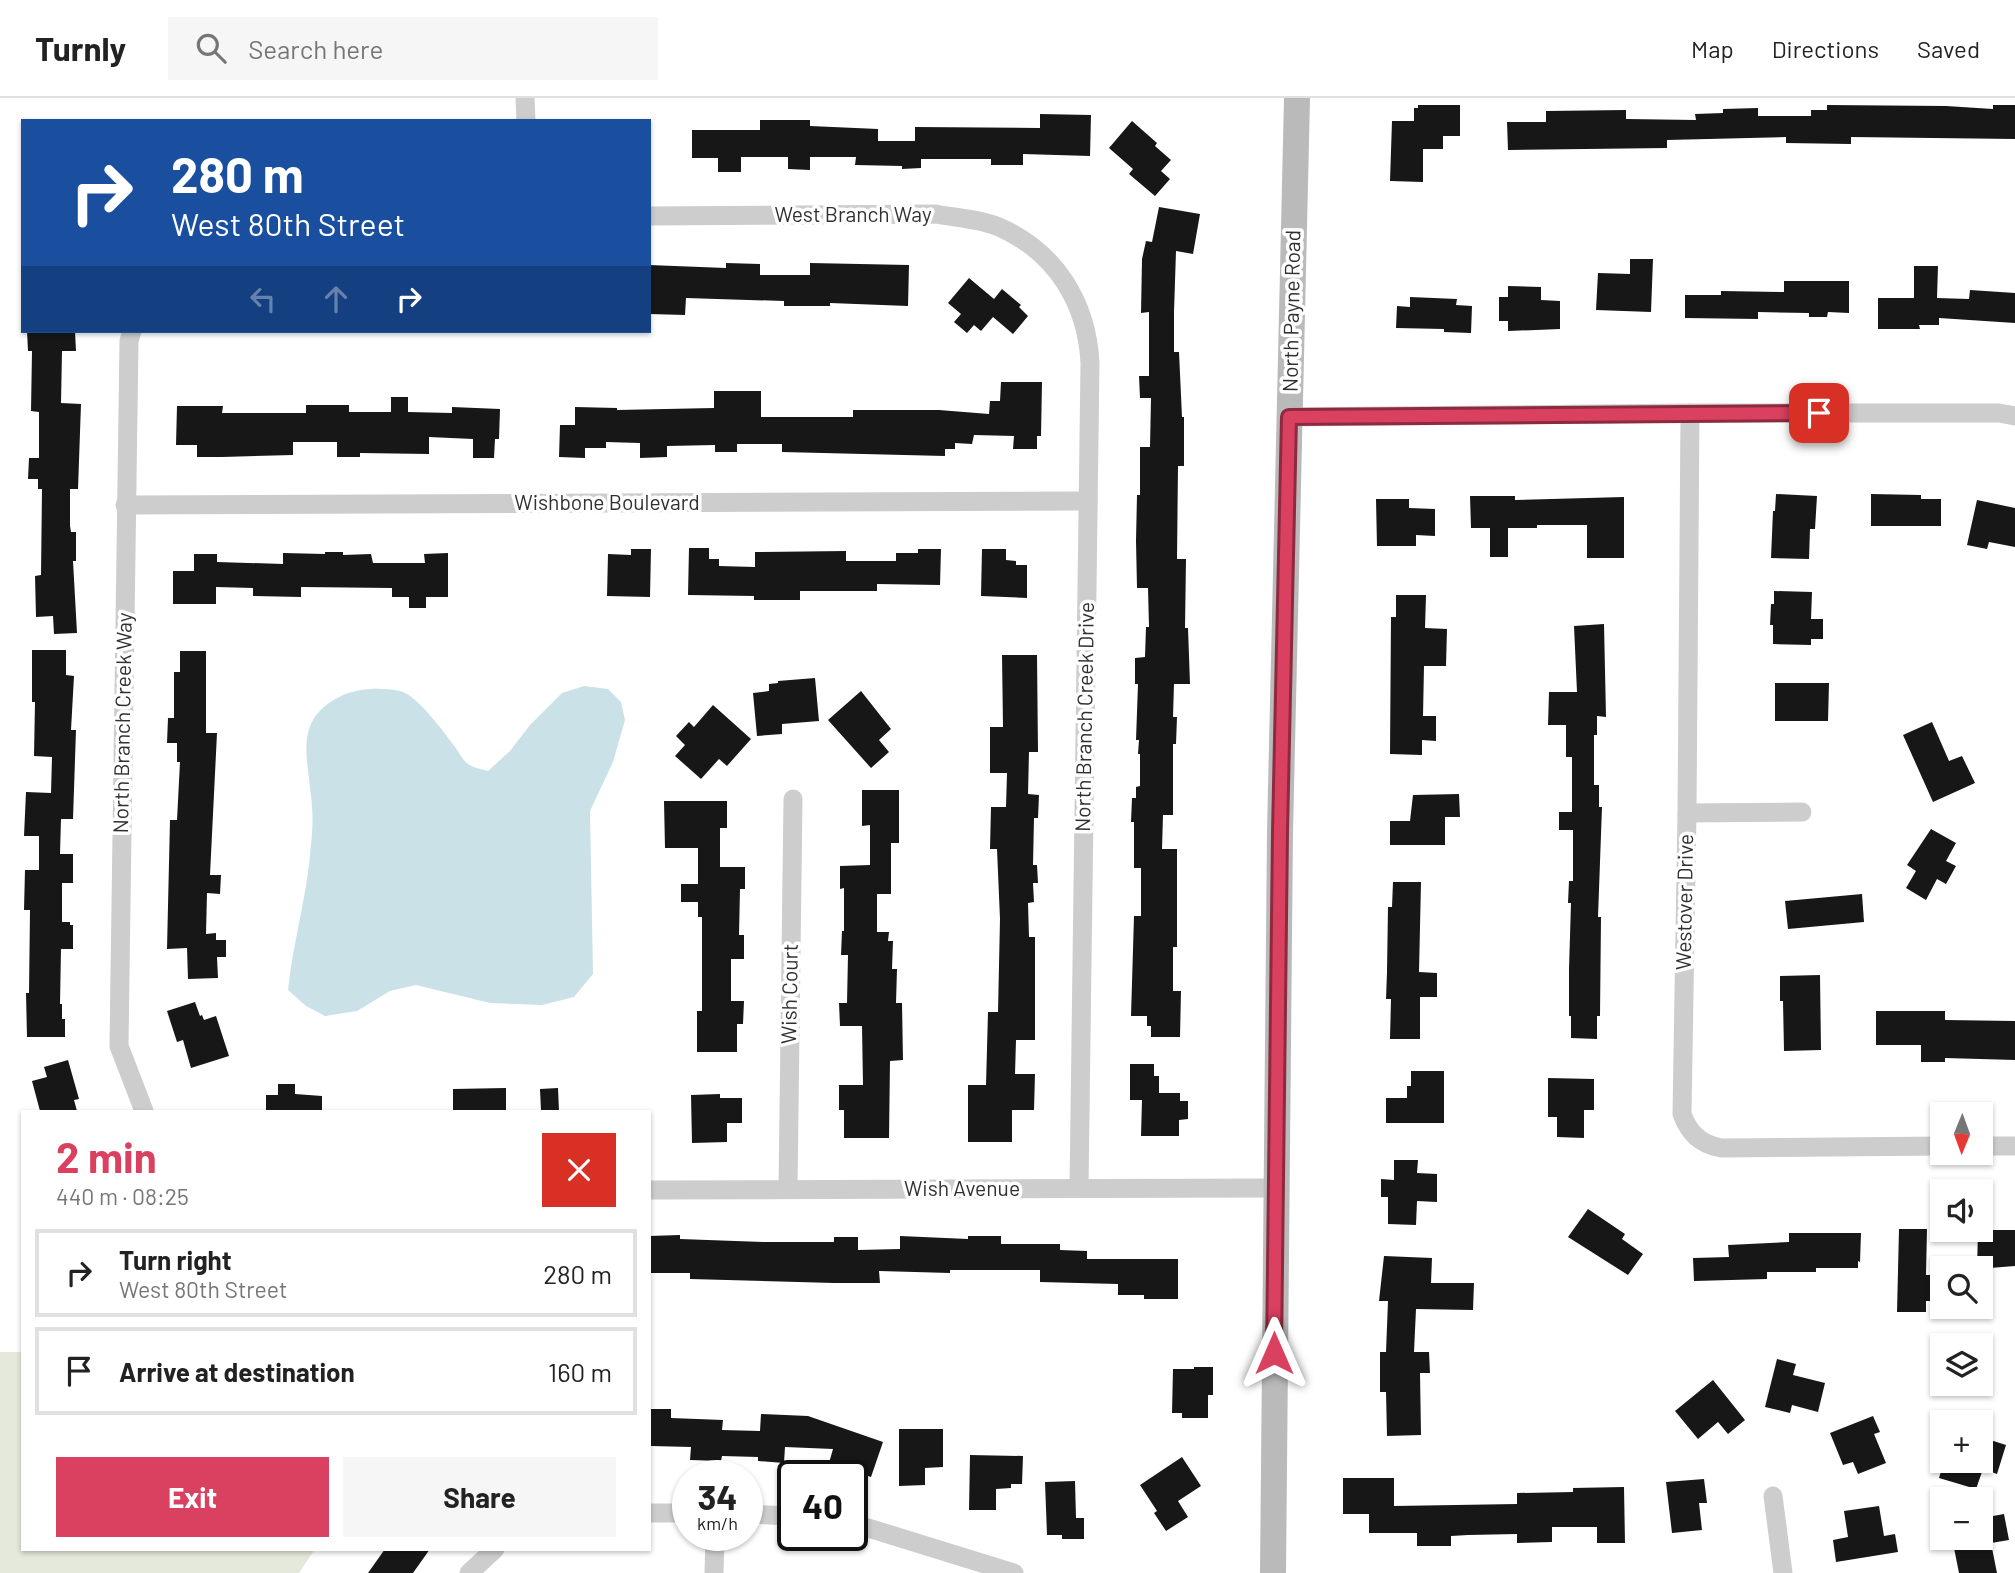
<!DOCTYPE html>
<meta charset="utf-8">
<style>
:root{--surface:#fff;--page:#f6f6f6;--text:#222;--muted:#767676;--line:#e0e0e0;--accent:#da4060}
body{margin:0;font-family:Barlow,sans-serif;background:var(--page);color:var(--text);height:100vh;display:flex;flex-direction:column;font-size:26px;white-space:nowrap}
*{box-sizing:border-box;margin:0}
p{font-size:23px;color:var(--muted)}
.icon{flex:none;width:38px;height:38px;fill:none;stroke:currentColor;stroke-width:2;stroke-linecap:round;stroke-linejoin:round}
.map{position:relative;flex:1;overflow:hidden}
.sheet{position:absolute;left:21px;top:1012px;width:630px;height:441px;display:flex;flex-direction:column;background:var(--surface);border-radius:0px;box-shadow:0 2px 5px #0004}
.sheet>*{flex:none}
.guide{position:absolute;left:21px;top:21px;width:630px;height:214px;border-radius:0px;box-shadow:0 2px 5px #0004;background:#1a4fa0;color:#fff;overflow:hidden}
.needle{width:46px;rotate:181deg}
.buttons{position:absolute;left:1930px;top:1004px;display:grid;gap:14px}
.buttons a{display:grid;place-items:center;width:63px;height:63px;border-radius:0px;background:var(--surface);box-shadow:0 2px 5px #0004;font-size:35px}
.speed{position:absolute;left:672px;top:1362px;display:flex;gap:14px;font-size:35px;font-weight:700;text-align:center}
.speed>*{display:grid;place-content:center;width:91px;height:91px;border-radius:50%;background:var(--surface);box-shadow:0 2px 5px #0004;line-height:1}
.speed small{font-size:18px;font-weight:400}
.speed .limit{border:4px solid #111;border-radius:10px;background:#fff;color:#111}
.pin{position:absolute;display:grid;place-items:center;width:60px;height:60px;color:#fff;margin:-30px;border-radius:14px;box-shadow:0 4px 10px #0006}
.me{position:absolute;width:77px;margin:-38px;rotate:0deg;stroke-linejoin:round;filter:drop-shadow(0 0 5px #0008)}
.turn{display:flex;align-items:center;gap:24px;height:147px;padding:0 35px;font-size:32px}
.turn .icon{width:91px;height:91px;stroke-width:2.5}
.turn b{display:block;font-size:49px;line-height:60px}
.lanes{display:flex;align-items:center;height:66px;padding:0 35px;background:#0003;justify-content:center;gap:35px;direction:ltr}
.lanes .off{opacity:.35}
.round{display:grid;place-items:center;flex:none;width:74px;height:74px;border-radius:0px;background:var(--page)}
.overview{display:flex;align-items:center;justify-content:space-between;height:119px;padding:0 35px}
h1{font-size:42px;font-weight:700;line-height:52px;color:var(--accent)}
.primary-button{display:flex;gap:14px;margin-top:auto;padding:14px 35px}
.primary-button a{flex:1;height:80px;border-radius:0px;background:var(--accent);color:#fff;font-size:28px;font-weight:700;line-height:80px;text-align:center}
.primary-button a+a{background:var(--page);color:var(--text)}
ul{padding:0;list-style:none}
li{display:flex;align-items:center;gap:21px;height:88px;margin:0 14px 10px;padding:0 21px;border:4px solid var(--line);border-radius:0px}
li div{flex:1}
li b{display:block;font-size:26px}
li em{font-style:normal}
header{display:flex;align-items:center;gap:42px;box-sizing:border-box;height:98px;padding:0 35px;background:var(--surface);border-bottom:2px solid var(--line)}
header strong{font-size:33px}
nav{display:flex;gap:38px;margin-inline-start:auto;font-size:24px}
.search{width:490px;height:63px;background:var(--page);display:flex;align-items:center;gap:18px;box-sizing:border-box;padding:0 24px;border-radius:0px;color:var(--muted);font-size:26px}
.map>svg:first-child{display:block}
.green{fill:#e5e9dc}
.water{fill:#cae1e8}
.building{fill:#171717}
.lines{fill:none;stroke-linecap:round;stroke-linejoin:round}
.street{stroke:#cdcdcd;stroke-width:19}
.secondary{stroke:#bababa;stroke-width:26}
.route-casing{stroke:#8e2a3e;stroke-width:18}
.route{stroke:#da4060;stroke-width:12}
.labels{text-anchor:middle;stroke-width:7;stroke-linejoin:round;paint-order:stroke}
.street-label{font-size:21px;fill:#303030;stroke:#fff}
</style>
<header>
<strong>Turnly</strong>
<div class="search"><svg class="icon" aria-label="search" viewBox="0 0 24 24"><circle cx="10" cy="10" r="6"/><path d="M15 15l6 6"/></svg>Search here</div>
<nav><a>Map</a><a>Directions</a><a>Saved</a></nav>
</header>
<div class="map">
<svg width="2015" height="1475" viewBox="0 0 2015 1475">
<rect width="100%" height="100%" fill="#fff"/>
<!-- green -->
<polygon class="green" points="0,1254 23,1254 23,1451 315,1451 299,1475 0,1475"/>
<!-- water -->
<path class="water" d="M584,588l24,3 13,13 4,18 -12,42 -23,49 3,163 -19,23 -32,8 -52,-2 -74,-18 -26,6 -33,20 -32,5 -19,-10 -18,-16c5,-49 20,-97 23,-146 2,-16 2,-33 0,-48 -4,-43 -17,-78 32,-101 17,-7 39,-8 57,-4 16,3 45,42 55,56 4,5 8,14 13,17 5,4 14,5 20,7l22,-20 20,-26 32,-32z"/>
<!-- building -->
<g class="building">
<polygon points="1418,7 1460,7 1460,38 1443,38 1443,51 1423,51 1423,84 1390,83 1392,23 1414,23 1414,10 1418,10"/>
<polygon points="1827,7 1946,8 1993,11 1993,7 2015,7 2015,41 1851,39 1851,46 1786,45 1786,39 1667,42 1667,50 1508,52 1507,24 1546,24 1546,13 1626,12 1626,21 1696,22 1695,16 1723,15 1723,11 1758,10 1758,18 1811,18 1811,12 1827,12"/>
<polygon points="1040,16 1091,17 1090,58 1023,56 1023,67 991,67 991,61 921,61 921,70 902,71 902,68 855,67 856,59 810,59 810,72 788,71 788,59 741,59 741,74 718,74 718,60 692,60 692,32 760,32 760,22 810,22 810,28 878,31 878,43 915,43 915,29 1040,30"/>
<polygon points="1132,23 1157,45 1155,48 1171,62 1161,73 1170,81 1155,98 1129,76 1133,71 1109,50"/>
<polygon points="1159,109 1200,116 1193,156 1176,153 1174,214 1174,254 1179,254 1182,319 1184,319 1184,368 1178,368 1177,461 1186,461 1185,530 1188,530 1190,586 1174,586 1173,619 1177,619 1176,646 1173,646 1173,717 1163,717 1162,751 1177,751 1177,849 1173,849 1173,893 1181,893 1180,939 1151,939 1151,928 1147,928 1147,918 1131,918 1134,818 1141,818 1141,770 1134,770 1134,724 1131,724 1132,700 1136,700 1136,689 1140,688 1140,656 1138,656 1139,642 1136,642 1138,586 1135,586 1135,560 1145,559 1146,529 1149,529 1148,490 1137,490 1136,443 1137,397 1140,397 1140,349 1150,349 1151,300 1140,300 1139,278 1149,278 1149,214 1141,215 1142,161 1146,143 1152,144"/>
<polygon points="1630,161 1653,161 1651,214 1596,212 1598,175 1630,176"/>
<polygon points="726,165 760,166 760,177 810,177 810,165 909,167 908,208 830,205 830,208 784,208 784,203 686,200 685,217 649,216 649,167 726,170"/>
<polygon points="1914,168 1938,168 1937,200 1969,201 1970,192 2015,195 2015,225 1939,220 1939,227 1919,227 1920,231 1878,231 1878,200 1914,200"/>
<polygon points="969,180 994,201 1002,191 1021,207 1019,209 1028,218 1013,236 993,219 981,233 974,227 967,235 954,224 961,216 948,205"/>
<polygon points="1784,183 1849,183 1849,215 1828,214 1827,219 1809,219 1809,215 1758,214 1758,221 1685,220 1685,197 1721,197 1721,193 1784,194"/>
<polygon points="1508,188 1541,189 1541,202 1560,203 1560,231 1508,233 1508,223 1499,223 1499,199 1508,199"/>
<polygon points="1410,199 1457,201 1456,207 1472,208 1471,235 1444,234 1444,231 1396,230 1397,208 1410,209"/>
<polygon points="27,233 75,233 76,253 62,253 61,305 81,306 78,391 70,391 70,428 71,434 76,434 76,463 73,463 77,535 54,536 53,518 36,519 35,478 41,477 42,391 38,391 38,381 28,381 29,360 39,360 39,314 31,313 32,253 28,253"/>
<polygon points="1001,284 1042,284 1041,338 1037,338 1037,351 1013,351 1014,338 974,337 972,346 955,345 955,351 945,351 945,358 782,354 782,346 737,346 737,354 715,354 715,347 667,348 667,359 640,360 640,345 606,344 606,350 585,350 585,360 559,359 560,327 575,327 575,309 617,310 617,312 714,310 714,293 761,293 761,319 853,319 853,312 939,312 989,316 990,303 1000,303"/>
<polygon points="391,299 408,299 408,314 452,315 452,309 500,311 499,341 495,341 494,360 473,360 473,341 429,339 429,356 360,355 360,359 337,359 337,344 293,344 293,357 222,359 197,359 197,347 176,347 177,308 223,308 222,315 306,315 306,307 349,307 349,314 391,314"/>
<polygon points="1776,396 1817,398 1815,431 1810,431 1809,461 1771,460 1773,413 1775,413"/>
<polygon points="1871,396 1921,397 1921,401 1941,401 1941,428 1871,428"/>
<polygon points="1470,398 1515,398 1515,402 1624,399 1624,460 1587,460 1587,427 1537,427 1537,430 1508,430 1508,459 1490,459 1490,430 1471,430"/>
<polygon points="1376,401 1409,401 1409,410 1435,411 1435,438 1416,437 1416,448 1377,448"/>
<polygon points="1977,402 2015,410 2015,449 1989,444 1987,451 1967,447"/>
<polygon points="689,450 709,450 709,461 719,461 719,468 755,469 755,454 846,453 846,463 896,463 896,455 918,455 918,451 941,451 940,487 877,486 877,493 800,493 800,502 754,502 754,498 688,497"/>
<polygon points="631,451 651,451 650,499 607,498 608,456 631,457"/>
<polygon points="982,451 1006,451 1006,462 1016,463 1016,467 1027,467 1027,500 981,498"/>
<polygon points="325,454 343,454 343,457 371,456 373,465 425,465 424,456 448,455 448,499 426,499 426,510 409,510 409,499 392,499 392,490 301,489 301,499 253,498 253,490 216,489 216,506 173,506 173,473 194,473 194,456 217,456 217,464 283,466 283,455 325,456"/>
<polygon points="1774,493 1812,494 1811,521 1823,521 1823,541 1811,541 1811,547 1773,546 1773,527 1770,527 1771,506 1774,506"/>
<polygon points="1396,497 1426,497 1425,530 1447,531 1446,568 1424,568 1423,618 1436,618 1436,643 1422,642 1422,657 1390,656 1391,519 1396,519"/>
<polygon points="1604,526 1606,619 1597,618 1597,637 1594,637 1594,687 1599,687 1599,709 1602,709 1598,819 1601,819 1600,918 1597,918 1597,941 1571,940 1571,918 1569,918 1569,871 1571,805 1568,805 1569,783 1573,783 1573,732 1559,732 1559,714 1572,714 1572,659 1566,659 1566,627 1548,627 1549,594 1577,594 1574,528"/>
<polygon points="32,552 66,552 66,577 74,578 71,632 76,632 73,721 61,721 60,756 73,756 73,785 62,785 62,824 70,824 70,827 73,827 73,851 61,851 60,906 62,906 62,921 65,921 65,939 27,939 26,895 29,895 30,812 24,812 25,772 39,772 39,738 24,738 26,694 51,695 52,659 34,658 35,604 32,604"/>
<polygon points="180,553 206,553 206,635 217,635 210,777 221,777 220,796 207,795 206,836 216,835 216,842 226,842 226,859 217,859 218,880 188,881 187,850 167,851 170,722 177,722 180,664 177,664 177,645 167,645 168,620 174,620 174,574 180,574"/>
<polygon points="1002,557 1037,557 1038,654 1029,654 1028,696 1039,697 1038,720 1034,720 1033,767 1037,767 1038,785 1033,785 1034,804 1028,805 1029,839 1035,839 1035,942 1016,942 1015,976 1035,976 1034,1012 1012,1012 1012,1044 968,1044 968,987 986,987 988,914 998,914 1000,821 997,751 990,751 991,709 1006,709 1007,675 990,675 990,629 1003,629"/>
<polygon points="815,580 819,623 782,626 782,636 757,638 753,595 769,593 769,586 778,585 778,583"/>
<polygon points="1775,585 1829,585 1828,623 1775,623"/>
<polygon points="861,593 891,631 879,642 889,654 871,670 828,622"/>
<polygon points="713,607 751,641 727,668 719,661 701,681 675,658 685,647 676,638 689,624 694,629"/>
<polygon points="1932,624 1949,663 1962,658 1975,685 1933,704 1903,637"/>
<polygon points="862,692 899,692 899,745 891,745 891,796 877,796 877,834 889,834 888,843 893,843 892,871 897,871 896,905 902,905 903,962 890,963 889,1040 844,1040 844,1012 839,1012 839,987 863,987 862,928 840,928 839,905 847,905 848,857 841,857 842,833 844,833 844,790 840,791 840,768 870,767 870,727 862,728"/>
<polygon points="1459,696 1460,719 1445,719 1445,747 1390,747 1390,723 1410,723 1413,697"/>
<polygon points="664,703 727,703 727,730 720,730 720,769 745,769 745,791 740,791 739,837 744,837 744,861 731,861 731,903 744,903 743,926 737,926 737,954 697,954 697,913 702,913 702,819 698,819 698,804 681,804 681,786 698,786 698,750 665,750"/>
<polygon points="1931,731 1956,745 1946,763 1956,768 1946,786 1937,781 1926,802 1906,790 1916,773 1907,767"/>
<polygon points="1393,784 1421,784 1419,874 1437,875 1437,899 1420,899 1420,941 1390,941 1391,901 1386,901 1387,874 1388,809 1392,809"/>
<polygon points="1862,796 1864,824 1788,831 1785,803"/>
<polygon points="1820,877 1821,952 1784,953 1783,903 1780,903 1780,878"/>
<polygon points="195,904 200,918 202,917 204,922 216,918 229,958 191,970 183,942 177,944 167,913"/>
<polygon points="1876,913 1945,913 1945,922 2015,923 2015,962 1945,960 1945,964 1921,964 1921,947 1876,947"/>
<polygon points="68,962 79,1001 74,1002 77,1013 40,1013 32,983 47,979 44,969"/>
<polygon points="1130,966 1154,966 1154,978 1159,978 1159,995 1180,995 1180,1003 1188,1003 1188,1021 1179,1022 1179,1038 1141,1038 1142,1002 1130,1002"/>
<polygon points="1411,973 1444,973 1444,1025 1386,1025 1386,1000 1407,1000 1407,988 1411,988"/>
<polygon points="1548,980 1594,981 1594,1012 1584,1012 1584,1040 1557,1039 1557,1019 1548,1019"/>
<polygon points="278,986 295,986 295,996 322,998 322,1013 266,1013 266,997 278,997"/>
<polygon points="506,990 506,1013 453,1013 453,991"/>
<polygon points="558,990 559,1013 541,1013 540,991"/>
<polygon points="720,996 720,1000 742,1000 742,1025 727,1025 727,1044 692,1045 691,997"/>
<polygon points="1394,1062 1418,1062 1417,1075 1437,1076 1437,1104 1417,1103 1416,1127 1388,1126 1388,1099 1381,1099 1381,1081 1394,1082"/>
<polygon points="1588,1111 1625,1136 1622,1141 1643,1156 1628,1177 1568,1139"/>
<polygon points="1899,1131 1927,1131 1926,1177 1942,1177 1942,1203 1926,1203 1926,1214 1897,1214"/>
<polygon points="1978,1132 2015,1132 2015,1168 1977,1171"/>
<polygon points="1789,1135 1861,1135 1860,1164 1858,1163 1858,1170 1816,1170 1816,1174 1767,1174 1767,1181 1694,1183 1693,1160 1729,1159 1728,1147 1789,1144"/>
<polygon points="680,1137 680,1141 763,1144 834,1144 834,1139 858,1139 858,1152 900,1151 900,1138 968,1141 968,1138 1001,1138 1001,1146 1060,1146 1060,1152 1087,1153 1087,1161 1178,1161 1178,1201 1144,1201 1144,1197 1118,1197 1118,1186 1040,1184 1040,1172 950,1172 950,1175 879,1173 880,1185 834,1185 690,1181 690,1175 649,1175 649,1138"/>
<polygon points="1384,1158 1432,1160 1431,1185 1474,1185 1473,1212 1416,1211 1414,1254 1429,1254 1430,1275 1420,1275 1421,1337 1387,1338 1386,1294 1380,1294 1380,1254 1386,1254 1388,1203 1379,1203"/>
<polygon points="1777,1261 1796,1266 1793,1277 1825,1285 1818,1314 1792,1307 1790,1315 1765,1309"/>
<polygon points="1194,1269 1213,1269 1213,1297 1208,1297 1208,1320 1182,1320 1182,1315 1172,1315 1173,1271 1194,1271"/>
<polygon points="1713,1282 1745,1322 1728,1336 1718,1324 1698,1341 1675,1313"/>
<polygon points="649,1311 671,1311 671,1320 723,1322 722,1332 760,1333 761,1316 808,1318 883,1344 871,1379 829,1365 833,1351 785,1349 784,1365 758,1363 758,1359 722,1358 721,1363 690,1362 691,1349 651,1348"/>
<polygon points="1873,1318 1880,1334 1874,1336 1886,1365 1858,1376 1853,1364 1843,1367 1830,1335"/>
<polygon points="899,1331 943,1331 943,1369 925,1370 925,1387 899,1388"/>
<polygon points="1981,1339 2006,1347 1997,1376 1983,1371 1976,1391 1939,1380 1944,1363 1981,1363"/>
<polygon points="970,1357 1023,1358 1022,1386 1011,1386 1011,1390 996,1391 996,1412 969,1412"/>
<polygon points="1182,1359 1201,1388 1178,1403 1188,1419 1166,1433 1154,1415 1157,1413 1140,1387"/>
<polygon points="1343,1380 1394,1380 1394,1408 1517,1406 1517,1395 1573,1394 1573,1390 1624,1389 1625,1445 1597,1445 1597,1429 1552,1429 1552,1444 1517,1445 1517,1436 1468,1437 1451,1438 1451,1448 1417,1448 1417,1435 1369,1435 1369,1416 1343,1416"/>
<polygon points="1704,1381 1707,1405 1699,1405 1702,1432 1672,1435 1666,1384"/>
<polygon points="1075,1383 1076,1420 1084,1420 1084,1441 1062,1441 1062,1437 1047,1437 1045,1384"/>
<polygon points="1879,1408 1884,1438 1895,1436 1898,1454 1836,1464 1833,1442 1848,1439 1844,1413"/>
<polygon points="2004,1416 2009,1442 1991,1445 1997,1475 1959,1475 1952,1440 1986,1440 1982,1420"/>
<polygon points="385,1451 430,1451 413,1475 368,1475"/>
</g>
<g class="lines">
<!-- street -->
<g class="street">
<polyline points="525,0 526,23"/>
<path d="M649,118l287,-2c20,4 44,5 63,13 57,25 88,76 91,136l-11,825"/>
<polyline points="132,233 129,243 119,948 144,1013"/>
<path d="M1690,315l-3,400 -5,301c7,19 18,30 39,34l221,-2"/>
<polyline points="1289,319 1690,315 1999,315 2015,318"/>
<polyline points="125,407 1088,403"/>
<polyline points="1687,715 1802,714"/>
<polyline points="1981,1048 2015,1048"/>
<polyline points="788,1091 793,701"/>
<polyline points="649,1092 1276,1090"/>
<polyline points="1773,1398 1783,1475"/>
<polyline points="649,1415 688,1415"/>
<polyline points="747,1416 793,1418"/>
<polyline points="852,1425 1014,1475"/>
<polyline points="469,1475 495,1451"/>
<polyline points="714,1475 715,1437"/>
</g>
<!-- secondary -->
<polyline class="secondary" points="1273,1475 1280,734 1297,0"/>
</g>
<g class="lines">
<!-- route casing -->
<g class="route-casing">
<polyline id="route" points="1274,1255 1280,734 1289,319 1819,315"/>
</g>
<!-- route -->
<use href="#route" class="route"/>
</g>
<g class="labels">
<!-- street labels -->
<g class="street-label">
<text x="853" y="124">West Branch Way</text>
<text transform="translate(1292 213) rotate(-89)" y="7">North Payne Road</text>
<text x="607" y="412">Wishbone Boulevard</text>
<text transform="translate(1085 619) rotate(-89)" y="7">North Branch Creek Drive</text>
<text transform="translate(123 625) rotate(-89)" y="7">North Branch Creek Way</text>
<text transform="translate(1685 804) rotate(-89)" y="7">Westover Drive</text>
<text transform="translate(790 896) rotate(-89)" y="7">Wish Court</text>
<text x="962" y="1098">Wish Avenue</text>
</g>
</g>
</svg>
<div class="buttons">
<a><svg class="needle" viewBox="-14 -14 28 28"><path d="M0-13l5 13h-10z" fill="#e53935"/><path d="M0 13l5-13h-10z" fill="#767676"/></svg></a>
<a><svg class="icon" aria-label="sound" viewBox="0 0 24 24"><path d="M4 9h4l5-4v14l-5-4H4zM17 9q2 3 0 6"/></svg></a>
<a><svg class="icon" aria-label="search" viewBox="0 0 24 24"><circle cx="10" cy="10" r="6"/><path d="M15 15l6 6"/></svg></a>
<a><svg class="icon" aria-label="layers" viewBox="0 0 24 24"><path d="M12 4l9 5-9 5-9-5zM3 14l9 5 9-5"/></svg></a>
<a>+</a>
<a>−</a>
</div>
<div class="speed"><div>34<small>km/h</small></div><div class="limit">40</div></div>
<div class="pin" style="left:1819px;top:315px;background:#d93025"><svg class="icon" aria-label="arrive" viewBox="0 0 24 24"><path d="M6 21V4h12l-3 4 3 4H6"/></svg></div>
<svg class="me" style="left:1274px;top:1255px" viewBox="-20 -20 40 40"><path d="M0-17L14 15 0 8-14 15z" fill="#da4060" stroke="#fff" stroke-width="4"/></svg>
<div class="guide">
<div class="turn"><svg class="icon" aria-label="right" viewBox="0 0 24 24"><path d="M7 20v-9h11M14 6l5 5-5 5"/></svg><div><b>280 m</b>West 80th Street</div></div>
<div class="lanes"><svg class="icon off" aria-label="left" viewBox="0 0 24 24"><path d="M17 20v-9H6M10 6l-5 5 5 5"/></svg><svg class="icon off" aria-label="ahead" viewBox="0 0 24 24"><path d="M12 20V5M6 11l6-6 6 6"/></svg><svg class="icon" aria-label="right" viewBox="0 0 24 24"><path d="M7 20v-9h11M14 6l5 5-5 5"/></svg></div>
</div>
<section class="sheet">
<div class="overview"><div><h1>2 min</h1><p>440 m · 08:25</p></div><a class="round" style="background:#d93025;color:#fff"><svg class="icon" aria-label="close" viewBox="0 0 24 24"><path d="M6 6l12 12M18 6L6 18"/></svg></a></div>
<ul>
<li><svg class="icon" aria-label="right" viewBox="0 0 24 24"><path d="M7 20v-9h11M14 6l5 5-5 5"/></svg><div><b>Turn right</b><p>West 80th Street</p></div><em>280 m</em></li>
<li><svg class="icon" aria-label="arrive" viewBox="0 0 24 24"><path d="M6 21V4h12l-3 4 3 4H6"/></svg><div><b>Arrive at destination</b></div><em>160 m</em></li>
</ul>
<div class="primary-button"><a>Exit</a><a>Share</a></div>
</section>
</div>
